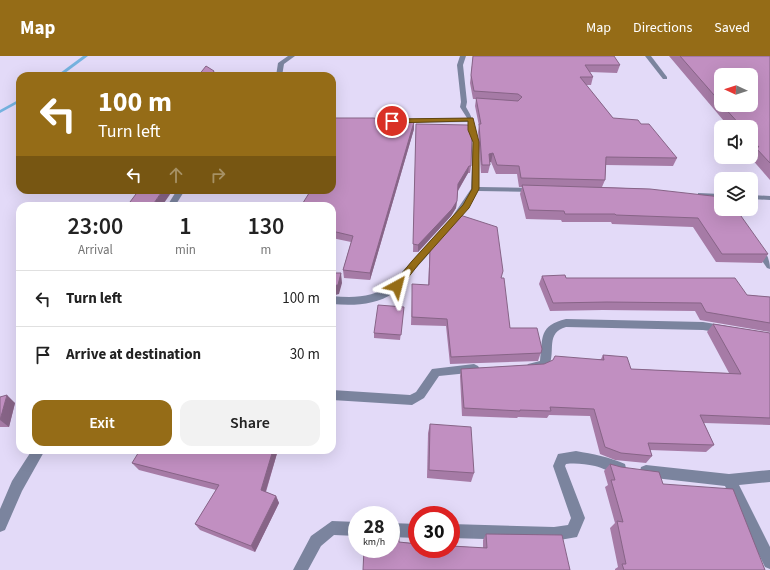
<!DOCTYPE html>
<style>
:root{--surface:#fff;--page:#f2f2f2;--text:#222;--muted:#767676;--line:#e0e0e0;--accent:#956c17}
body{margin:0;font-family:"Source Sans 3",sans-serif;background:var(--page);color:var(--text);height:100vh;display:flex;flex-direction:column;font-size:15px;white-space:nowrap}
*{box-sizing:border-box;margin:0}
p{font-size:13px;color:var(--muted)}
.icon{flex:none;width:22px;height:22px;fill:none;stroke:currentColor;stroke-width:2;stroke-linecap:round;stroke-linejoin:round}
.map{position:relative;flex:1;overflow:hidden}
.panel{position:absolute;left:16px;top:146px;width:320px;height:252px;display:flex;flex-direction:column;background:var(--surface);border-radius:12px;box-shadow:0 4px 16px #0002}
.panel>*{flex:none}
.guide{position:absolute;left:16px;top:16px;width:320px;height:122px;border-radius:12px;box-shadow:0 4px 16px #0002;background:#956c17;color:#fff;overflow:hidden}
.needle{width:26px;rotate:273deg}
.buttons{position:absolute;left:714px;top:12px;display:grid;gap:8px}
.buttons a{display:grid;place-items:center;width:44px;height:44px;border-radius:8px;background:var(--surface);box-shadow:0 4px 16px #0002;font-size:20px}
.speed{position:absolute;left:348px;top:450px;display:flex;gap:8px;font-size:20px;font-weight:700;text-align:center}
.speed>*{display:grid;place-content:center;width:52px;height:52px;border-radius:50%;background:var(--surface);box-shadow:0 4px 16px #0002;line-height:1}
.speed small{font-size:10px;font-weight:400}
.speed .limit{border:6px solid #d22;background:#fff;color:#111}
.pin{position:absolute;display:grid;place-items:center;width:34px;height:34px;color:#fff;margin:-17px;border:2px solid #fff;border-radius:50%;box-shadow:0 1px 4px #0007}
.me{position:absolute;width:44px;margin:-22px;rotate:38deg;stroke-linejoin:round;filter:drop-shadow(0 0 3px #0008)}
.turn{display:flex;align-items:center;gap:14px;height:84px;padding:0 16px;font-size:18px}
.turn .icon{width:52px;height:52px;stroke-width:2.5}
.turn b{display:block;font-size:28px;line-height:34px}
.lanes{display:flex;align-items:center;height:38px;padding:0 16px;background:#0003;justify-content:center;gap:20px;direction:ltr}
.lanes .off{opacity:.35}
.eta{display:flex;justify-content:space-evenly;align-items:center;height:68px;text-align:center}
.eta b{font-size:24px;font-weight:600;line-height:28px}
.cta{display:flex;gap:8px;margin-top:auto;padding:8px 16px}
.cta a{flex:1;height:46px;border-radius:12px;background:var(--accent);color:#fff;font-size:16px;font-weight:600;line-height:46px;text-align:center}
.cta a+a{background:var(--page);color:var(--text)}
ul{padding:0;list-style:none}
li{display:flex;align-items:center;gap:12px;height:56px;padding:0 16px;border-top:1px solid var(--line)}
li div{flex:1}
li b{display:block;font-size:15px}
li em{font-style:normal}
header{display:flex;align-items:center;gap:24px;box-sizing:border-box;height:56px;padding:0 20px;background:var(--accent);color:#fff}
header strong{font-size:19px}
nav{display:flex;gap:22px;margin-inline-start:auto;font-size:14px}
.map>svg:first-child{display:block}
.lines{fill:none;stroke-linecap:round;stroke-linejoin:round}
.stream{fill:#75b3e0;fill-rule:evenodd}
.minor{fill:#7b849e;fill-rule:evenodd}
.wall{fill:#a67ba6;fill-rule:evenodd}
.shaded-wall{fill:#876487}
.building{fill:#c18fc1;stroke:#876487}
.route{fill:#956c17;stroke:#61460f}
</style>
<header>
<strong>Map</strong>
<nav><a>Map</a><a>Directions</a><a>Saved</a></nav>
</header>
<div class="map">
<svg width="770" height="514" viewBox="0 0 770 514">
<rect width="100%" height="100%" fill="#e3daf8"/>
<g class="lines">
<!-- stream -->
<g class="stream">
<polygon points="83,0 88,0 61,20 56,20"/>
<polygon points="20,43 20,46 0,57 0,54"/>
</g>
<!-- minor -->
<g class="minor">
<polygon points="288,0 295,0 284,8 282,20 276,20 278,7"/>
<path d="M460,0h6l-3,9 4,37 -1,5c16,26 13,50 13,80l56,1 4,2 -4,2 -57,-1 -20,30 -64,72c-19,12 -40,13 -62,11v-8c21,2 42,2 59,-12l61,-67 19,-28 2,-47 -5,-13v-7l-84,1 -3,-2 3,-2 83,-1 -7,-11 1,-5 -4,-37z"/>
<polygon points="645,0 651,0 667,21 667,23 663,23"/>
<polygon points="177,134 185,134 175,150 167,150"/>
<polygon points="698,137 721,138 721,142 701,141 698,141"/>
<polygon points="751,139 770,140 770,144 751,143"/>
<path d="M757,189c9,4 13,15 13,24l-3,-1 -14,-20z"/>
<path d="M566,263l137,3 24,4 1,3 -1,3 -4,1 -20,-3 -137,-3c-21,6 -10,24 -17,39l-8,4h-13l-2,-3 2,-3 12,-3c3,-25 -1,-35 26,-42z"/>
<polygon points="474,308 478,310 480,313 478,316 439,320 424,342 412,349 332,344 332,334 410,339 416,336 432,313"/>
<polygon points="32,394 45,394 22,435 5,474 0,476 0,453 12,425"/>
<path d="M576,395c17,3 33,6 49,13l1,4 -1,4c-10,4 -21,-4 -30,-6 -10,-2 -19,-3 -29,-2l-1,2 20,52 -8,19 -23,4 -103,-3v-14l103,3 14,-2 3,-7 -18,-52 5,-12z"/>
<polygon points="646,409 729,418 770,414 770,426 739,429 770,491 770,513 765,511 725,430 646,421 641,419 640,415 641,411"/>
<polygon points="332,465 357,466 357,480 334,479 321,490 308,514 293,514 311,480"/>
<polygon points="391,467 417,468 417,482 391,481"/>
</g>
</g>
<!-- wall -->
<g class="wall">
<polygon points="473,0 620,9 617,17 590,16 593,21 591,29 586,29 613,62 641,68 677,102 673,110 606,109 605,124 602,131 650,133 768,198 762,207 716,206 693,171 612,168 611,166 562,166 561,164 526,163 520,138 522,131 519,131 517,118 496,118 491,106 490,106 490,109 488,117 481,117 478,76 479,70 475,50 476,43 473,43 470,27"/>
<path d="M669,0h101v124l-20,-23h1v-30h-22zM721,19l30,30h-30z"/>
<polygon points="414,66 414,73 370,224 344,222 343,214 351,186 332,182 332,150"/>
<polygon points="416,68 471,110 470,117 468,117 458,135 456,152 451,160 418,196 413,196"/>
<polygon points="430,192 501,222 510,272 542,293 538,305 450,308 446,270 411,269 412,236 428,229"/>
<polygon points="542,220 747,239 770,241 770,276 700,264 695,255 603,254 550,255 539,228"/>
<polygon points="404,251 400,284 374,282 374,277"/>
<polygon points="713,268 770,277 770,369 704,367 714,389 706,396 650,394 652,400 646,407 615,404 600,398 590,360 549,359 547,362 518,361 517,362 462,360 460,320 461,313 544,308 601,303 603,299 631,313 729,317 707,276"/>
<polygon points="0,341 15,347 9,371 0,371"/>
<polygon points="430,368 474,417 471,426 427,422 428,377"/>
<polygon points="214,394 278,394 266,436 276,440 279,447 255,496 200,474 195,468 216,434 139,414 132,407 213,395"/>
<polygon points="610,408 663,428 765,514 615,514 615,513 618,511 610,472 615,467 605,431 608,429 604,415"/>
<polygon points="486,478 570,514 399,486 483,492 483,484"/>
</g>
<!-- shaded-wall -->
<g class="shaded-wall">
<polygon points="214,15 215,20 211,20"/>
<polygon points="414,66 414,73 370,224 370,217"/>
<polygon points="493,97 491,106 487,107 489,98"/>
<polygon points="469,110 468,117 457,136 458,128"/>
<polygon points="163,134 173,134 162,150 152,150"/>
<polygon points="457,145 456,152 451,160 418,196 418,189"/>
<polygon points="341,217 342,227 339,238 332,240 332,230"/>
<polygon points="335,240 336,250 332,270 332,255"/>
<polygon points="7,339 15,347 9,371 0,364"/>
<polygon points="273,394 278,394 264,441 261,434"/>
<polygon points="276,440 279,447 255,496 251,490"/>
</g>
<!-- building -->
<g class="building">
<polygon points="473,0 614,0 620,9 585,9 593,21 580,21 613,62 638,64 641,68 649,68 677,102 606,101 605,124 521,122 519,110 497,109 493,97 489,98 490,109 482,109 479,68 481,68 476,42 518,45 522,41 518,38 474,35 471,19"/>
<polygon points="680,0 770,0 770,107 755,91 759,91 751,82 751,71 742,71 722,49 751,49 751,19 721,19 721,47"/>
<polygon points="206,10 214,15 211,20 198,20"/>
<polygon points="332,62 373,62 414,66 370,217 343,214 353,180 332,175 332,150 301,150 311,134 332,134"/>
<polygon points="416,68 468,69 472,79 471,110 469,110 458,128 457,145 452,153 418,189 413,188"/>
<polygon points="522,129 650,133 721,141 721,153 736,153 768,198 722,198 698,162 616,159 615,158 565,158 564,155 529,154"/>
<polygon points="139,134 163,134 152,150 125,150 127,150"/>
<polygon points="460,159 497,171 503,215 501,222 504,222 510,272 537,272 542,293 541,297 451,301 447,263 412,261 412,228 429,229 430,192"/>
<polygon points="332,217 341,217 338,229 332,230"/>
<polygon points="565,219 566,222 735,222 747,239 770,241 770,267 706,256 701,247 607,246 553,247 542,220"/>
<polygon points="332,240 335,240 332,255"/>
<polygon points="378,249 404,251 401,279 374,277"/>
<polygon points="713,268 770,277 770,362 700,359 714,389 648,387 652,400 621,397 605,391 594,353 550,351 551,355 520,354 520,355 464,352 461,313 544,308 553,304 555,300 604,304 603,299 627,301 631,313 741,318"/>
<polygon points="7,339 0,364 0,341"/>
<polygon points="430,368 471,371 474,417 429,414"/>
<polygon points="140,394 210,394 213,395 214,394 273,394 261,434 276,440 251,490 195,468 219,429 132,407"/>
<polygon points="610,408 621,411 659,416 663,428 733,433 765,514 624,514 622,508 626,508 617,465 623,466 611,424 615,424"/>
<polygon points="486,478 562,479 570,514 363,514 364,493 391,493 391,481 399,481 399,486 417,488 417,493 451,493 451,490 487,492"/>
</g>
<!-- route -->
<polygon class="route" points="473,62 479,86 479,133 469,152 418,209 400,232 394,232 394,227 412,205 463,149 472,133 473,86 468,74 468,65 392,67 389,65 392,63"/>
</svg>
<div class="buttons">
<a><svg class="needle" viewBox="-14 -14 28 28"><path d="M0-13l5 13h-10z" fill="#e53935"/><path d="M0 13l5-13h-10z" fill="#767676"/></svg></a>
<a><svg class="icon" aria-label="sound" viewBox="0 0 24 24"><path d="M4 9h4l5-4v14l-5-4H4zM17 9q2 3 0 6"/></svg></a>
<a><svg class="icon" aria-label="layers" viewBox="0 0 24 24"><path d="M12 4l9 5-9 5-9-5zM3 14l9 5 9-5"/></svg></a>
</div>
<div class="speed"><div>28<small>km/h</small></div><div class="limit">30</div></div>
<div class="pin" style="left:392px;top:65px;background:#d93025"><svg class="icon" aria-label="arrive" viewBox="0 0 24 24"><path d="M6 21V4h12l-3 4 3 4H6"/></svg></div>
<svg class="me" style="left:397px;top:230px" viewBox="-20 -20 40 40"><path d="M0-17L14 15 0 8-14 15z" fill="#956c17" stroke="#fff" stroke-width="4"/></svg>
<div class="guide">
<div class="turn"><svg class="icon" aria-label="left" viewBox="0 0 24 24"><path d="M17 20v-9H6M10 6l-5 5 5 5"/></svg><div><b>100 m</b>Turn left</div></div>
<div class="lanes"><svg class="icon" aria-label="left" viewBox="0 0 24 24"><path d="M17 20v-9H6M10 6l-5 5 5 5"/></svg><svg class="icon off" aria-label="ahead" viewBox="0 0 24 24"><path d="M12 20V5M6 11l6-6 6 6"/></svg><svg class="icon off" aria-label="right" viewBox="0 0 24 24"><path d="M7 20v-9h11M14 6l5 5-5 5"/></svg></div>
</div>
<section class="panel">
<div class="eta">
<div><b>23:00</b><p>Arrival</p></div>
<div><b>1</b><p>min</p></div>
<div><b>130</b><p>m</p></div>
</div>
<ul>
<li><svg class="icon" aria-label="left" viewBox="0 0 24 24"><path d="M17 20v-9H6M10 6l-5 5 5 5"/></svg><div><b>Turn left</b></div><em>100 m</em></li>
<li><svg class="icon" aria-label="arrive" viewBox="0 0 24 24"><path d="M6 21V4h12l-3 4 3 4H6"/></svg><div><b>Arrive at destination</b></div><em>30 m</em></li>
</ul>
<div class="cta"><a>Exit</a><a>Share</a></div>
</section>
</div>
